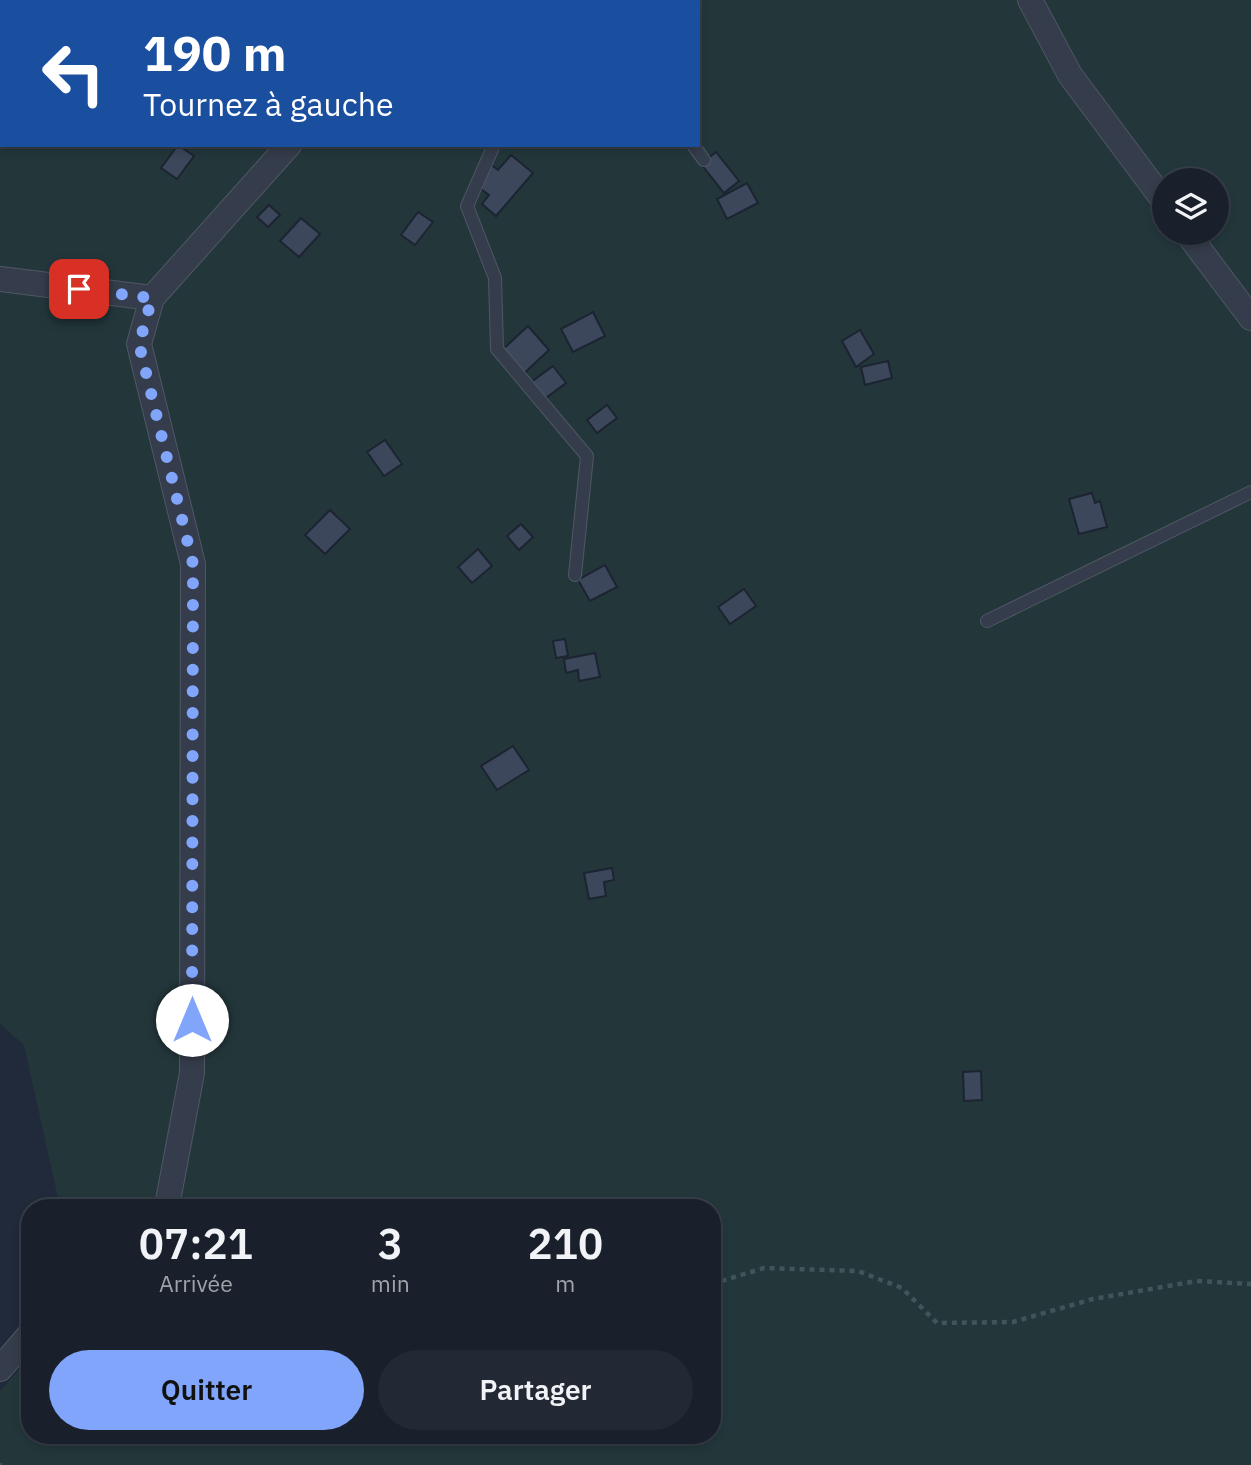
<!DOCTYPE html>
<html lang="fr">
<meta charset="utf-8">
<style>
:root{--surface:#19202c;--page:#222834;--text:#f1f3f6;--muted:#9fa3a9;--line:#373e48;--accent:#81a5fb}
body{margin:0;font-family:"IBM Plex Sans",sans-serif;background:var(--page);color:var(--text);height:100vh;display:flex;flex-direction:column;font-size:26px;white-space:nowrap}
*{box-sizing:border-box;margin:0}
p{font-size:23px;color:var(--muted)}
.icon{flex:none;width:38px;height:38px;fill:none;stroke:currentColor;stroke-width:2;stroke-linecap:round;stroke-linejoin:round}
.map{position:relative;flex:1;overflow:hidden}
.side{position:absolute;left:21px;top:1199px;width:700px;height:245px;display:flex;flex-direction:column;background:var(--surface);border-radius:28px;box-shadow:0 4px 10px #0003,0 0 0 2px var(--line)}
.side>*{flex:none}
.top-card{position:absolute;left:0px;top:0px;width:700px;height:147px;box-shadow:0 4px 10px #0003,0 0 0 2px var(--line);background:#1a4fa0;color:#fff;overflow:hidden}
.buttons{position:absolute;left:1152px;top:168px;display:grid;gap:14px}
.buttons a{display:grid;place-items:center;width:77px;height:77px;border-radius:50%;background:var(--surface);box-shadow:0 4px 10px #0003,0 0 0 2px var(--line);font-size:35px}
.pin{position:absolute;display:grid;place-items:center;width:60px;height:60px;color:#fff;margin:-30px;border-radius:14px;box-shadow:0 4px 10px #0006}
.me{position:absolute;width:77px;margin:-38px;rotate:0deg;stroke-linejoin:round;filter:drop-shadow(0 0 5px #0008)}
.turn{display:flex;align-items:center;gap:24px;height:147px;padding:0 28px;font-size:32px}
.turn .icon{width:91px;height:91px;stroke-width:2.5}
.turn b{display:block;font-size:49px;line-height:60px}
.eta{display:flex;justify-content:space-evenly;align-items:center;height:119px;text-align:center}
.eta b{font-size:42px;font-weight:600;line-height:49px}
.primary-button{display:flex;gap:14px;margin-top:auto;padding:14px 28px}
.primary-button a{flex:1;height:80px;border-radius:42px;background:var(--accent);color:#111;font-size:28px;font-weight:600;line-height:80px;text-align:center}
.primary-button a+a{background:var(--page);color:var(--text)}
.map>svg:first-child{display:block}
.green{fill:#23373b;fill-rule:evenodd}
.building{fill:#3d475b;stroke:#1c2331;stroke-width:2}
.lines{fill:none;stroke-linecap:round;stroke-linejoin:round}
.lane-casing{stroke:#505765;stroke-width:14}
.street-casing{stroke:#505765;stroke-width:26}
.path{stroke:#415459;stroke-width:4.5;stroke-dasharray:5 5;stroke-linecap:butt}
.lane{stroke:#353c4b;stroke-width:12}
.street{stroke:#353c4b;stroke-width:24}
.route{stroke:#81a5fb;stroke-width:12;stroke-dasharray:0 21.6}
</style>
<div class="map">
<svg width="1251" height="1465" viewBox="0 0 1251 1465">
<rect width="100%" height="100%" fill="#212a3a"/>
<!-- green -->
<path class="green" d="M0,0h1251v1465h-1251v-74l30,-34v78h682v-227l-652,-1 -36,-162 -24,-21zM2,2h696v143h-696zM1164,180h52v53h-52z"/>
<!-- building -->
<g class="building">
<polygon points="178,145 194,156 177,179 161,168"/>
<polygon points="716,152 739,181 724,193 701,164"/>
<polygon points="511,155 533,173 496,216 482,204 489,195 474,184 490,164 498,170"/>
<polygon points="747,183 758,203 727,219 717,199"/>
<polygon points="269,205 280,215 268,227 257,217"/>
<polygon points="418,212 433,222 415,245 401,235"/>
<polygon points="301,218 320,234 299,257 280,241"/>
<polygon points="593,312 605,336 573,352 561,329"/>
<polygon points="528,326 549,350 520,377 499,353"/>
<polygon points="860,330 874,354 856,367 842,341"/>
<polygon points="888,361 892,378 865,385 861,367"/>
<polygon points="553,366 566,383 543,400 530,383"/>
<polygon points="607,405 617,418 597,433 587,420"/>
<polygon points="385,440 402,464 384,476 367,452"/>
<polygon points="1092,493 1095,503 1100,501 1107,527 1079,534 1069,499"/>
<polygon points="330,510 350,529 325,554 305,535"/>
<polygon points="521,524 533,537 519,550 507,536"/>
<polygon points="478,549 492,566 472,583 458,567"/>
<polygon points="605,565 617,587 590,601 578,580"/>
<polygon points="744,589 756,606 730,624 718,607"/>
<polygon points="565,639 568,656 556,658 553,641"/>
<polygon points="595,653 600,677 579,681 578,670 566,673 564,659"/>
<polygon points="513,746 529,770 497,790 481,766"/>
<polygon points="612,868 614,880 604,882 606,896 589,899 584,873"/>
<polygon points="981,1071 982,1100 964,1101 963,1072"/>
</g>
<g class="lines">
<!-- lane casing -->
<g class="lane-casing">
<g id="lane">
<polyline points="634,0 635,2"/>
<polyline points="494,145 467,206 495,278 497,349 587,456 575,575"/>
<polyline points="693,145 704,160"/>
<polyline points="987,621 1251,492"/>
</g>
</g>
<!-- street casing -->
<g class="street-casing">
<g id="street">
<polyline points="1030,0 1070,75 1164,201"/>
<polyline points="418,2 420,0"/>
<polyline points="1187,233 1251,318"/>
<polyline points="0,279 152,298"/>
<polyline points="165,1208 167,1206 192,1073 193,564 139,344 152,298 289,145"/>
<polyline points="0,1369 30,1334"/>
</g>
</g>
<!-- path -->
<g class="path">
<polyline points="712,1284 764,1268 858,1271 902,1288 937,1323 1013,1322 1093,1299 1197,1281 1251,1284"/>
<polyline points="0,1464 1,1465"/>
</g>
<!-- lane -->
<use href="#lane" class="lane"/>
<!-- street -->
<use href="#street" class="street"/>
</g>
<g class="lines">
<!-- route -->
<polyline class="route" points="79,289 152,298 139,344 193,564 192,1020"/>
</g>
</svg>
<div class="buttons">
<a><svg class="icon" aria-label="layers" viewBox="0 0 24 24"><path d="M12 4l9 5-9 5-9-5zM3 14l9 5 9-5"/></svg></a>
</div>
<div class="pin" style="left:79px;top:289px;background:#d93025"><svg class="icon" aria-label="arrive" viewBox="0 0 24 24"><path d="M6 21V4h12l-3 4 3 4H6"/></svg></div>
<svg class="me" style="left:192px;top:1020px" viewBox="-20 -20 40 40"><circle r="19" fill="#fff"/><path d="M0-13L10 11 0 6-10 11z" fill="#81a5fb"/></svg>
<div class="top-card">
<div class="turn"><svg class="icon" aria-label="left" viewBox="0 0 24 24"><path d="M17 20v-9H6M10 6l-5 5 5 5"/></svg><div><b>190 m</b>Tournez à gauche</div></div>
</div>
<section class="side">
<div class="eta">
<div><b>07:21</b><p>Arrivée</p></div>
<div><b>3</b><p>min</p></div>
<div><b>210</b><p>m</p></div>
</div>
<div class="primary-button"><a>Quitter</a><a>Partager</a></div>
</section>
</div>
